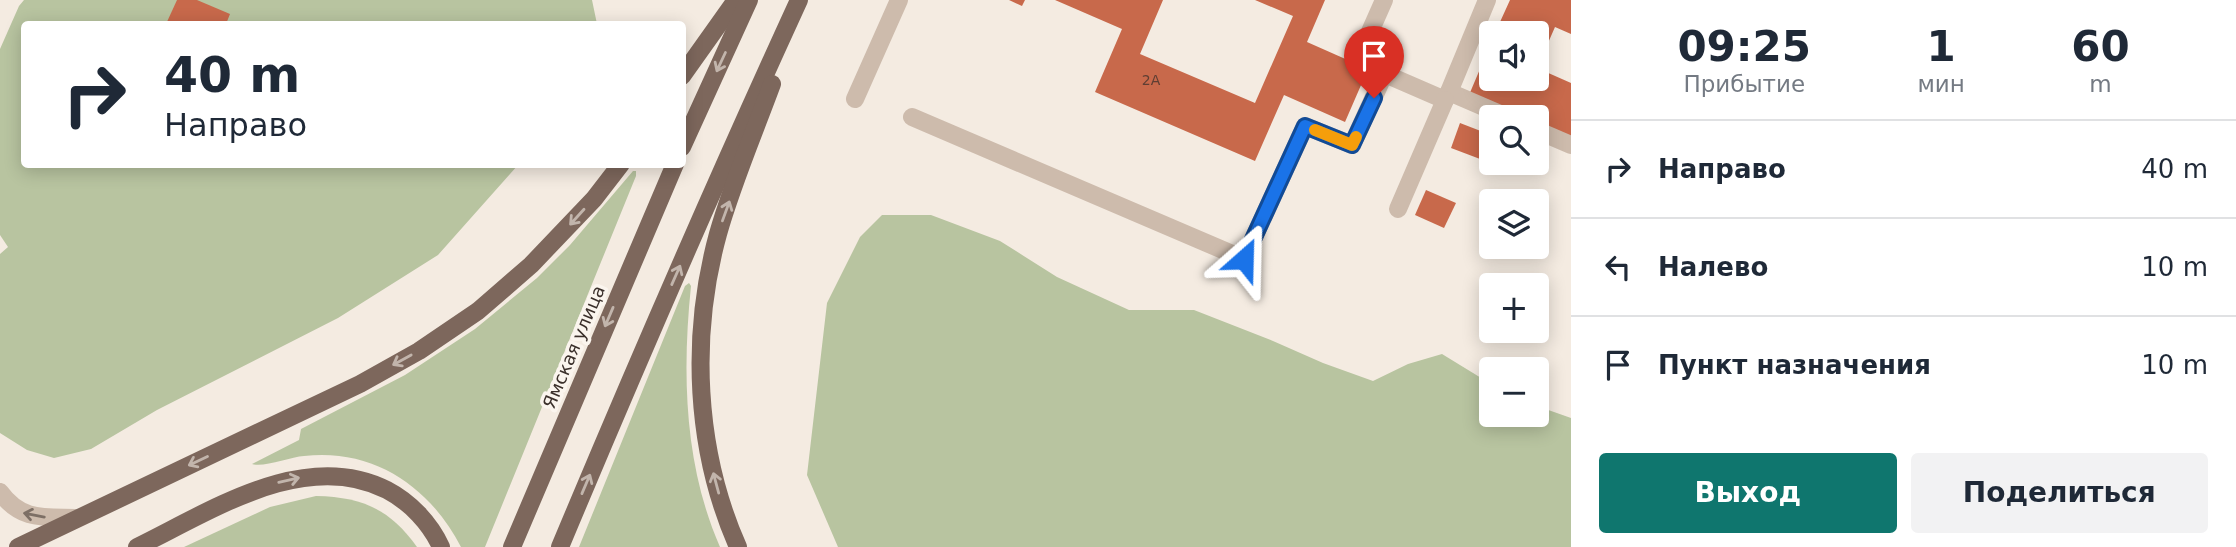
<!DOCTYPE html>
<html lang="ru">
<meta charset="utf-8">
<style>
:root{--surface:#fff;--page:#f2f2f3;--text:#1f2937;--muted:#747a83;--line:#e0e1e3;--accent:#0f766e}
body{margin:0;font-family:"DejaVu Sans",sans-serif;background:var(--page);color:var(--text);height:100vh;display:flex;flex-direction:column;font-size:26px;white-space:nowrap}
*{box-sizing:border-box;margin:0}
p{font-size:23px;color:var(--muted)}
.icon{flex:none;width:38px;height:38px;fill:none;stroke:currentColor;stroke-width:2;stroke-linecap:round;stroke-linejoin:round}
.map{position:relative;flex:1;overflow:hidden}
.drawer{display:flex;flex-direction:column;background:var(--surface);width:665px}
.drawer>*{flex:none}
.banner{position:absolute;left:21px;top:21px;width:665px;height:147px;border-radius:7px;box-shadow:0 4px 18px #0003;background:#fff;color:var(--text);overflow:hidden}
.controls{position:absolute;left:1479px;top:21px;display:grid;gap:14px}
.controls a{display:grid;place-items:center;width:70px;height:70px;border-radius:7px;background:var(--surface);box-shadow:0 4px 18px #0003;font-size:35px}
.pin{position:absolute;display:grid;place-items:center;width:60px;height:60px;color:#fff;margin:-72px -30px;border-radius:50% 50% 50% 0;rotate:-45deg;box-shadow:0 0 7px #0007}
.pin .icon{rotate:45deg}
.me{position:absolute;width:77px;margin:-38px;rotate:25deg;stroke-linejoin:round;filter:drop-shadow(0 0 5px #0008)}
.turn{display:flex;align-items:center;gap:24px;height:147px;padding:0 28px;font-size:32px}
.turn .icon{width:91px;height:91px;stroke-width:2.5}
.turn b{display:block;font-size:49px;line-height:60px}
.eta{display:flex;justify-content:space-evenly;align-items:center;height:119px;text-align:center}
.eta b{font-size:42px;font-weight:700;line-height:49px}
.primary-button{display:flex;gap:14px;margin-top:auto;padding:14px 28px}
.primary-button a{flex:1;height:80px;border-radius:7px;background:var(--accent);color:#fff;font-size:28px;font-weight:700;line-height:80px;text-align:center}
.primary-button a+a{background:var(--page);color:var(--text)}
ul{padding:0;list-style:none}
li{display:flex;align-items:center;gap:21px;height:98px;padding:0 28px;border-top:2px solid var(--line)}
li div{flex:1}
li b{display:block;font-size:26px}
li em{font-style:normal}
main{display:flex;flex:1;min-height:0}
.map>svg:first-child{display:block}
.green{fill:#b8c4a0}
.building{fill:#c8694b}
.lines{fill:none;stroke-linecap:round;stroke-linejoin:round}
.minor{stroke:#cdbbac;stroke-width:18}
.major{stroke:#7d675c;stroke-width:18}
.oneway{stroke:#c2b5ac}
.oneway2{stroke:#7d6f65}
.route-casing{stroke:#114b97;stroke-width:18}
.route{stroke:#1a73e8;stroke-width:12}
.slow{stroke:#f59e0b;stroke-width:12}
.labels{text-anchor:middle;stroke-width:7;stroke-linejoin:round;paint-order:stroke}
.number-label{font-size:14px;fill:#5e3e33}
.street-label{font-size:18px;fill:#3b302b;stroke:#fbf5ee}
</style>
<main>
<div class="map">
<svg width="1571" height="547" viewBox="0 0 1571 547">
<rect width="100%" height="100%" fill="#f4ebe1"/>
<!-- green -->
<g class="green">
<polygon points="24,0 592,0 597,24 24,24 24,164 518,165 438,255 338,318 157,410 91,449 54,458 27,450 0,433 0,254 8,247 0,235 0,49 19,6"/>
<path d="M633,171h3v5l-151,371h-24c-31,-60 -87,-99 -157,-91 -14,1 -41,12 -52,8l47,-24 2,-11 104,-54 70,-46 62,-51 33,-33z"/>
<polygon points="882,215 931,215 1000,241 1057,277 1129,310 1194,310 1273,341 1323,363 1373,381 1408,364 1442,354 1491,384 1491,415 1536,415 1537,406 1571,418 1571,547 838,547 807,475 827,303 860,237"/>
<path d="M689,283l2,3c-9,87 -7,179 29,261h-141l106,-261z"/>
<path d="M316,496c46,1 74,13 101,51h-233l86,-40z"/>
</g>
<!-- building -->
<g class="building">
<polygon points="177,0 197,0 230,14 226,24 166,24"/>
<polygon points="1009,0 1025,0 1022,6"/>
<polygon points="1055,0 1163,0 1140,54 1255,103 1293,16 1255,0 1325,0 1307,42 1368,69 1345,122 1284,95 1255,161 1095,92 1122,29"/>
<polygon points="1510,0 1571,0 1571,34 1555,27 1537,68 1571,83 1571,139 1536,124 1536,117 1521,117 1469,95 1491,43 1491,79 1536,79 1536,33 1495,33"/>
<polygon points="1460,123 1491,135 1491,154 1488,162 1451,148"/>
<polygon points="1426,190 1456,203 1444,228 1415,215"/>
</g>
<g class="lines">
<!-- minor -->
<g class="minor">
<polyline points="1385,74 1445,100 1449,92 1507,117"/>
<polyline points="1449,92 1487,0"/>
<polyline points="855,99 899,0"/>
<polyline points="912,117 1244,259 1305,126 1352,145 1393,55 1365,43 1384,0"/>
<polyline points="1536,130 1571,145"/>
<polyline points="1398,209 1445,100"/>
<path d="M0,492c21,29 44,25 76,26"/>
</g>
<!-- major -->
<g class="major">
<polyline points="682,76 736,0"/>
<polyline points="682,147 749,0"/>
<polyline points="18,547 360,384 419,351 478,311 531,265 594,199 621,164"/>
<path d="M137,547c74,-36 168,-99 250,-57 23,12 43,33 54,57"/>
<polyline points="512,547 675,164"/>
<path d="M560,547c77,-184 156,-366 239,-547"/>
<path d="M738,547c-43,-97 -48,-211 -20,-313 14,-50 36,-101 54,-150"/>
</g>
</g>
<!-- one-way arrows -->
<defs><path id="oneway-shaft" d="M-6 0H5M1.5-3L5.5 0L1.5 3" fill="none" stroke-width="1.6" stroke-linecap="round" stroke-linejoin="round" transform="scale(1.75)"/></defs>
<g class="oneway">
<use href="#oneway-shaft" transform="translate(721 62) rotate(115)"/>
<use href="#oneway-shaft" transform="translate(726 211) rotate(-70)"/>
<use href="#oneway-shaft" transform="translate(577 217) rotate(132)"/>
<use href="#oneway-shaft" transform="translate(676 275) rotate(-66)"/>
<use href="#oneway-shaft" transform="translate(609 317) rotate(113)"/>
<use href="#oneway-shaft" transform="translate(402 360) rotate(151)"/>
<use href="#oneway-shaft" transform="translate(198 461) rotate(155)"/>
<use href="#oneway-shaft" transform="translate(289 480) rotate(-13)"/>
<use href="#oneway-shaft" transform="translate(716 483) rotate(-105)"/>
<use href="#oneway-shaft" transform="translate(586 484) rotate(-67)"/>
</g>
<use class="oneway2" href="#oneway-shaft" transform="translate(34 515) rotate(-169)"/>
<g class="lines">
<!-- route casing -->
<g class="route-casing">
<polyline id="route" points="1244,259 1305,126 1352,145 1374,98"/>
</g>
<!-- route -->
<use href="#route" class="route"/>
<!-- slow -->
<polyline class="slow" points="1315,130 1352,145 1356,137"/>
</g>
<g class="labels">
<!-- number labels -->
<g class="number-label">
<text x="1151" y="85">2А</text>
</g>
<!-- street labels -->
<g class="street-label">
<text transform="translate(574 347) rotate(-67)" y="6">Ямская улица</text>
</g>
</g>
</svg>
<div class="controls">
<a><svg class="icon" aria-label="sound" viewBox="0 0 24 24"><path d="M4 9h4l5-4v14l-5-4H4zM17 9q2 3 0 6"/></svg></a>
<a><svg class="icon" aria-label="search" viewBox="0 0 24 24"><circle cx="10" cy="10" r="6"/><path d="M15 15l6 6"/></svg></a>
<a><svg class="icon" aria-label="layers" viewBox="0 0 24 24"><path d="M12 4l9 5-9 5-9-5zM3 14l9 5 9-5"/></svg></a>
<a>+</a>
<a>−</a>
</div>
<div class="pin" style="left:1374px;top:98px;background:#d93025"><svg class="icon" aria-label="arrive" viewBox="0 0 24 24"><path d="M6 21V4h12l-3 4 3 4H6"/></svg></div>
<svg class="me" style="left:1244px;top:259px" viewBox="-20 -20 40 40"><path d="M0-17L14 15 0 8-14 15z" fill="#1a73e8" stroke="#fff" stroke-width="4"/></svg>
<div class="banner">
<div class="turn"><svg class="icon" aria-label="right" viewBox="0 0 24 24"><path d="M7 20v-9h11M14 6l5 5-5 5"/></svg><div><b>40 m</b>Направо</div></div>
</div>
</div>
<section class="drawer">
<div class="eta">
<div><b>09:25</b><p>Прибытие</p></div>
<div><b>1</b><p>мин</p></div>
<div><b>60</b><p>m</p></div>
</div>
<ul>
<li><svg class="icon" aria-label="right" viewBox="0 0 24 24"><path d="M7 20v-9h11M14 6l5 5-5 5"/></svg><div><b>Направо</b></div><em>40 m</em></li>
<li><svg class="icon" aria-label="left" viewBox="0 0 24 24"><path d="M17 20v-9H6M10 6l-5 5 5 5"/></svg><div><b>Налево</b></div><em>10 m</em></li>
<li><svg class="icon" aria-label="arrive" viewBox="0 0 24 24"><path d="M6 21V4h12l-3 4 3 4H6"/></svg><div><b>Пункт назначения</b></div><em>10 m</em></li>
</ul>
<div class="primary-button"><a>Выход</a><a>Поделиться</a></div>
</section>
</main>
